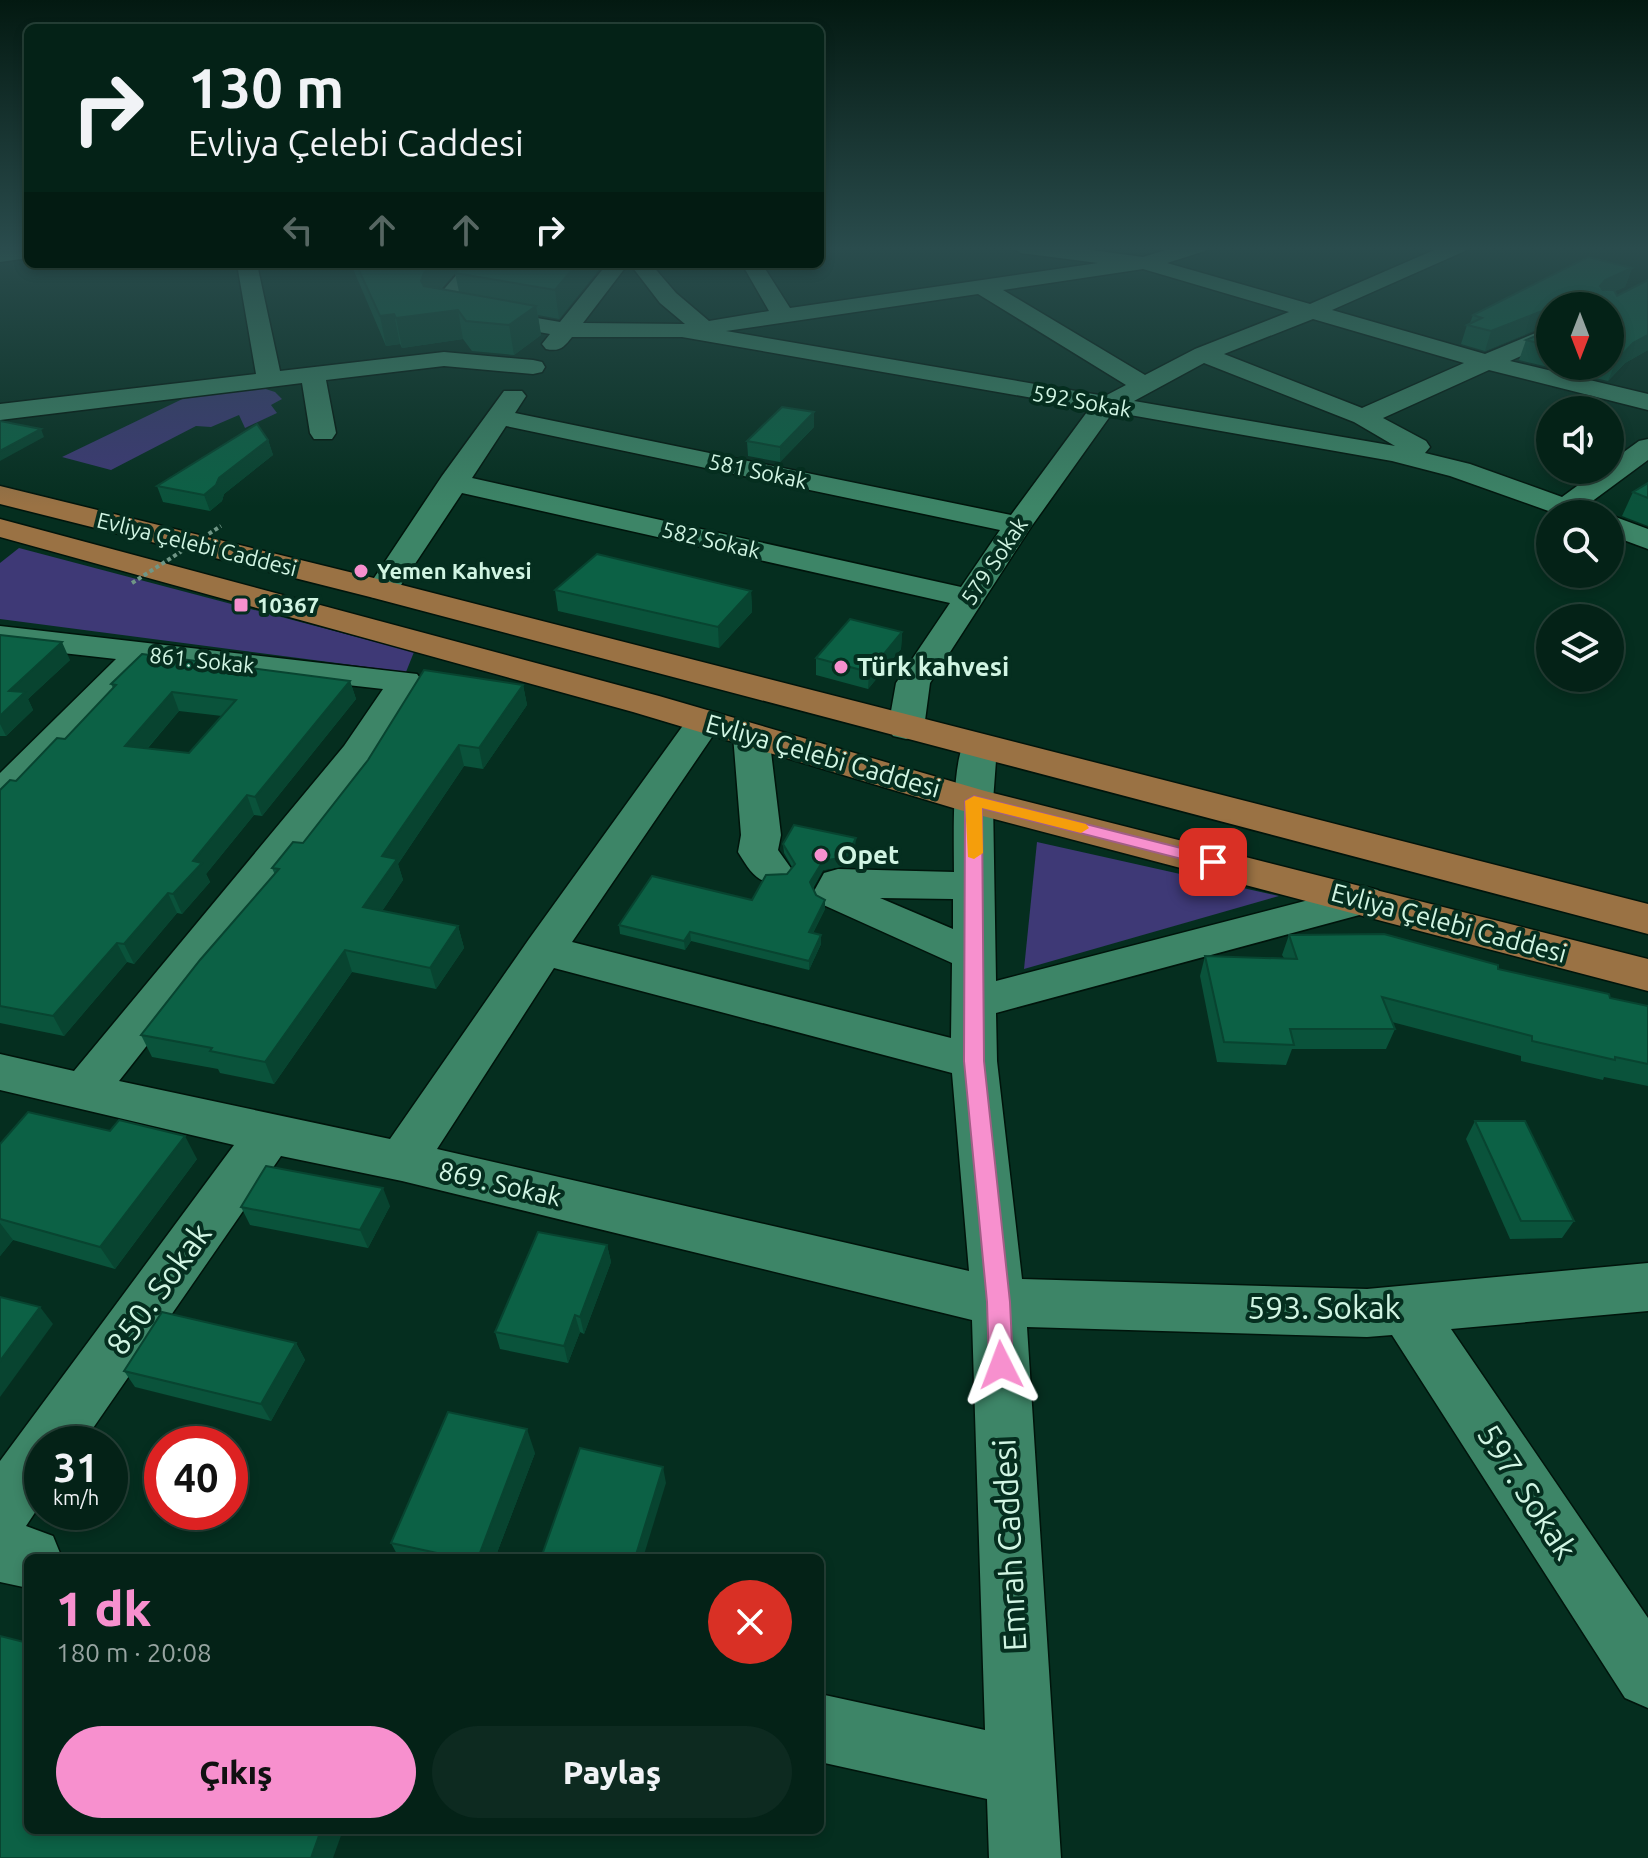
<!DOCTYPE html>
<html lang="tr">
<meta charset="utf-8">
<style>
:root{--surface:#042217;--page:#0d2a20;--text:#f1f3f6;--muted:#97a4a1;--line:#253f36;--accent:#f790ce}
body{margin:0;font-family:Ubuntu,sans-serif;background:var(--page);color:var(--text);height:100vh;display:flex;flex-direction:column;font-size:30px;white-space:nowrap}
*{box-sizing:border-box;margin:0}
p{font-size:26px;color:var(--muted)}
.icon{flex:none;width:44px;height:44px;fill:none;stroke:currentColor;stroke-width:2;stroke-linecap:round;stroke-linejoin:round}
.map{position:relative;flex:1;overflow:hidden}
.sheet{position:absolute;left:24px;top:1554px;width:800px;height:280px;display:flex;flex-direction:column;background:var(--surface);border-radius:12px;box-shadow:0 4px 12px #0003,0 0 0 2px var(--line)}
.sheet>*{flex:none}
.guide{position:absolute;left:24px;top:24px;width:800px;height:244px;border-radius:12px;box-shadow:0 4px 12px #0003,0 0 0 2px var(--line);background:#042217;color:var(--text);overflow:hidden}
.needle{width:52px;rotate:180deg}
.tools{position:absolute;left:1536px;top:292px;display:grid;gap:16px}
.tools a{display:grid;place-items:center;width:88px;height:88px;border-radius:50%;background:var(--surface);box-shadow:0 4px 12px #0003,0 0 0 2px var(--line);font-size:40px}
.speed{position:absolute;left:24px;top:1426px;display:flex;gap:16px;font-size:40px;font-weight:700;text-align:center}
.speed>*{display:grid;place-content:center;width:104px;height:104px;border-radius:50%;background:var(--surface);box-shadow:0 4px 12px #0003,0 0 0 2px var(--line);line-height:1}
.speed small{font-size:20px;font-weight:400}
.speed .limit{border:12px solid #d22;background:#fff;color:#111}
.pin{position:absolute;display:grid;place-items:center;width:68px;height:68px;color:#fff;margin:-34px;border-radius:16px;box-shadow:0 4px 12px #0006}
.me{position:absolute;width:88px;margin:-44px;rotate:357deg;stroke-linejoin:round;filter:drop-shadow(0 0 6px #0008)}
.turn{display:flex;align-items:center;gap:28px;height:168px;padding:0 32px;font-size:36px}
.turn .icon{width:104px;height:104px;stroke-width:2.5}
.turn b{display:block;font-size:56px;line-height:68px}
.lanes{display:flex;align-items:center;height:76px;padding:0 32px;background:#0003;justify-content:center;gap:40px;direction:ltr}
.lanes .off{opacity:.35}
.round{display:grid;place-items:center;flex:none;width:84px;height:84px;border-radius:42px;background:var(--page)}
.summary{display:flex;align-items:center;justify-content:space-between;height:136px;padding:0 32px}
h1{font-size:48px;font-weight:800;line-height:60px;color:var(--accent)}
.action{display:flex;gap:16px;margin-top:auto;padding:16px 32px}
.action a{flex:1;height:92px;border-radius:48px;background:var(--accent);color:#111;font-size:32px;font-weight:800;line-height:92px;text-align:center}
.action a+a{background:var(--page);color:var(--text)}
.map>svg:first-child{display:block}
.green{fill:#3e3976}
.lines{fill:none;stroke-linecap:round;stroke-linejoin:round}
.minor-casing{stroke:#00140b;stroke-width:3}
.major-casing{stroke:#00140b;stroke-width:3}
.minor{fill:#3d8567;fill-rule:evenodd}
.major{fill:#9a7244;fill-rule:evenodd}
.path-bridge{stroke:#709686;stroke-width:4;stroke-dasharray:4 3;stroke-linecap:butt}
.wall{fill:#0a533b;fill-rule:evenodd}
.shaded-wall{fill:#084430}
.building{fill:#0c6145;stroke:#084430;stroke-width:2;fill-rule:evenodd}
.route{fill:#f790ce;stroke:#a15e86;stroke-width:2}
.slow{fill:#f59e0b}
.poi-dot{fill:#f790ce;stroke:#052e1f;stroke-width:3}
.labels{text-anchor:middle;stroke-width:8;stroke-linejoin:round;paint-order:stroke}
.far-street-label{font-size:22px;fill:#d1f5e3;stroke:#052e1f}
.far-poi-label{font-size:22px;font-weight:bold;fill:#d1f5e3;stroke:#052e1f;text-anchor:start}
.poi-label{font-size:26px;font-weight:bold;fill:#d1f5e3;stroke:#052e1f;text-anchor:start}
.street-label{font-size:26px;fill:#d1f5e3;stroke:#052e1f}
.near-street-label{font-size:32px;fill:#d1f5e3;stroke:#052e1f}
</style>
<div class="map">
<svg width="1648" height="1858" viewBox="0 0 1648 1858">
<rect width="100%" height="100%" fill="#052e1f"/>
<!-- green -->
<g class="green">
<polygon points="253,385 275,392 282,399 271,405 277,413 245,428 239,415 211,427 196,426 111,470 62,457 199,391"/>
<polygon points="19,548 414,652 406,672 0,619 0,563"/>
<polygon points="1037,842 1279,896 1024,969"/>
</g>
<g class="lines">
<!-- minor casing -->
<g class="minor-casing">
<g id="minor">
<polygon points="28,247 28,258 0,262 0,250"/>
<path d="M1011,247h58l74,10 33,-10h32l-3,4 -38,12 143,41 131,-57h27l-3,4 -133,59 153,44 65,-27v16l-40,18 138,33v16l-159,-40 -106,48 43,23 4,6 -5,6 45,11 92,33 37,-27h11v-8l29,-21 9,-2v21l-61,45 11,9h-41l-107,-38 -58,-15 -279,-49 -82,115 -101,156 -6,45 -5,8 -13,3 -13,-3 -5,-8 8,-45 54,-80 -488,-110 -69,104 -11,2 -11,-2 -5,-7 76,-114 62,-85h18l4,5 -11,17 496,102 79,-107 -408,-71h-110c-8,10 -12,15 -26,12l-4,-5 8,-10 -118,-21 -3,-5 3,-5 34,-39h21l-32,40 105,18 47,-58h21l-45,59 102,1 -25,-21 -30,-39h21l25,29 33,28 60,-10 -27,-47h20l28,44 308,-45 -77,-10zM1143,269l146,43 -94,37 -50,26 -142,-85zM978,294l148,91 -21,11 -379,-65zM1313,319l151,44 -102,45 -138,-54zM1204,363l150,59 41,24 -261,-45zM506,426l494,104 -39,57 -489,-109z"/>
<polygon points="237,264 257,264 280,371 444,352 533,360 542,362 545,367 542,372 533,374 444,366 326,380 336,433 332,439 314,439 310,433 302,383 0,420 0,404 256,374"/>
<polygon points="1610,515 1648,529 1648,549 1610,535"/>
<path d="M0,626l417,48 5,7 -51,80 -252,320 271,58 139,-200 163,-226 13,-3 13,3 5,8 -151,221 379,96 1,-75 -133,-60 -6,-10 11,-20 14,-4 116,3c0,-30 -3,-110 12,-133l13,-3 13,3 5,8 -4,54 3,180 367,-95 15,4 6,10 -6,10 -382,103 1,48 25,218 345,10 281,-26v48l-197,18 197,289v90l-23,-10 -233,-363 -25,2 -340,-10 34,531h-72l-2,-59 -167,-37v-68l165,36 -13,-410 -570,-139 -121,-25 -199,288h-40v58l-16,24 27,10 9,22h-34v30l-28,-6v-121l234,-316 -234,-55v-36l74,17 270,-325 39,-57 -233,-26 -137,139 -13,4v-33l116,-114 -116,-13zM880,898l73,1v30zM554,968l398,105 17,198 -532,-122z"/>
<path d="M751,724l13,3 5,8 12,100 -3,15 15,21 -6,9c-28,8 -35,-6 -49,-28l3,-17 -8,-100 5,-8z"/>
</g>
</g>
<!-- major casing -->
<g class="major-casing">
<g id="major">
<polygon points="0,486 394,583 1648,904 1648,934 370,597 0,504"/>
<polygon points="0,519 659,696 985,791 1648,959 1648,991 960,810 633,712 0,537"/>
</g>
</g>
<!-- minor -->
<use href="#minor" class="minor"/>
<!-- major -->
<use href="#major" class="major"/>
<!-- path-bridge -->
<polyline class="path-bridge" points="132,583 221,526"/>
</g>
<!-- wall -->
<g class="wall">
<path d="M351,264h248l1,4 -41,51 -21,-4 3,20 -27,20 -42,-4 -9,-12 -61,9 -2,-4 -14,2zM460,267l-5,6 4,19 -18,-3z"/>
<polygon points="1632,268 1625,287 1615,291 1617,296 1648,280 1648,350 1625,363 1608,381 1519,360 1526,340 1550,330 1550,366 1610,366 1610,306 1550,306 1550,324 1485,351 1461,344 1467,325 1470,323 1473,315"/>
<polygon points="814,427 780,462 748,456 747,441"/>
<polygon points="268,440 273,455 224,494 222,501 210,511 163,502 157,486"/>
<polygon points="1648,483 1648,526 1622,516 1633,492"/>
<polygon points="555,590 751,591 752,612 719,648 558,611"/>
<polygon points="902,632 901,649 868,689 816,675 816,658"/>
<polygon points="0,635 70,660 28,699 33,710 6,736 0,736"/>
<path d="M350,681l6,18 -94,117 -8,-1 -48,59 4,8 -28,32 -5,-1 -43,51 -7,-2 -63,74 -64,-13v-233l16,-9 49,-42 48,-51 -2,-4zM179,711l43,5 -33,37 -41,-5z"/>
<polygon points="523,685 527,705 483,769 464,766 398,864 403,880 382,911 458,926 464,948 436,989 352,972 274,1084 220,1073 218,1069 152,1057 141,1035 275,875 272,868 303,843"/>
<polygon points="783,844 855,848 846,866 823,870 813,888 825,909 813,933 821,944 809,970 691,941 685,950 620,934 619,925 752,900 787,874 792,867 784,853"/>
<polygon points="1289,935 1498,969 1610,998 1648,1006 1648,1086 1604,1077 1603,1080 1521,1061 1521,1056 1392,1022 1395,1029 1386,1049 1292,1049 1286,1065 1217,1062 1200,976 1205,956 1284,958 1282,955"/>
<polygon points="1475,1121 1574,1221 1562,1238 1510,1239 1466,1139"/>
<polygon points="0,1144 197,1159 115,1269 13,1240 0,1256"/>
<polygon points="390,1206 368,1248 250,1225 241,1207"/>
<polygon points="607,1245 611,1262 584,1334 580,1332 568,1363 500,1349 495,1332"/>
<polygon points="296,1343 305,1360 271,1421 135,1387 124,1371"/>
<polygon points="535,1453 495,1558 399,1558 391,1543"/>
</g>
<!-- shaded-wall -->
<g class="shaded-wall">
<polygon points="432,264 463,264 429,301 421,281 424,273"/>
<polygon points="577,264 599,264 600,268 559,319 555,290"/>
<polygon points="1632,268 1625,287 1598,298 1600,286 1605,280"/>
<polygon points="536,306 541,335 514,355 509,325"/>
<polygon points="1550,308 1550,324 1485,351 1491,331"/>
<polygon points="458,310 463,339 402,348 396,318"/>
<polygon points="394,314 400,344 386,346 380,316"/>
<polygon points="1648,335 1648,350 1625,363 1608,381 1616,361 1633,343"/>
<polygon points="814,412 814,427 780,462 780,447"/>
<polygon points="41,429 44,437 0,461 0,451"/>
<polygon points="268,440 273,455 224,494 222,501 210,511 204,495 219,478"/>
<polygon points="751,591 752,612 719,648 718,627"/>
<polygon points="902,632 901,649 868,689 869,672"/>
<polygon points="62,642 70,660 28,699 33,710 6,736 0,724 0,716 9,691"/>
<polygon points="350,681 356,699 262,816 255,797"/>
<polygon points="523,685 527,705 483,769 479,748"/>
<polygon points="172,692 179,711 133,765 125,746"/>
<polygon points="459,745 464,766 398,864 403,880 370,929 363,907 382,856"/>
<polygon points="247,795 254,815 206,874 210,882 182,914 173,894 193,861"/>
<polygon points="856,838 855,848 846,866 823,870 810,892 810,882 823,861"/>
<polygon points="168,893 177,913 134,964 124,944"/>
<polygon points="825,900 825,909 809,941 809,932"/>
<polygon points="458,926 464,948 436,989 430,968"/>
<polygon points="690,932 691,941 685,950 684,941"/>
<polygon points="821,935 821,944 809,970 809,961"/>
<polygon points="117,943 127,962 64,1036 53,1016"/>
<polygon points="345,950 352,972 274,1084 265,1062"/>
<polygon points="185,1136 197,1159 115,1269 100,1247"/>
<polygon points="383,1188 390,1206 368,1248 360,1230"/>
<polygon points="0,1223 13,1240 0,1256"/>
<polygon points="607,1245 611,1262 584,1334 580,1317"/>
<polygon points="40,1307 53,1324 0,1397 0,1361"/>
<polygon points="575,1315 580,1332 568,1363 564,1346"/>
<polygon points="296,1343 305,1360 271,1421 261,1404"/>
<polygon points="527,1429 535,1453 495,1558 478,1558"/>
<polygon points="663,1467 666,1483 643,1558 635,1558"/>
<polygon points="321,1830 343,1830 333,1858 311,1858"/>
</g>
<!-- building -->
<g class="building">
<polygon points="1588,257 1632,268 1605,280 1600,286 1603,290 1614,290 1617,296 1648,280 1648,335 1633,343 1616,361 1610,360 1610,306 1550,306 1550,308 1491,331 1467,325 1482,318 1473,315"/>
<polygon points="356,264 432,264 424,273 421,281 424,286 536,306 509,325 466,321 458,310 396,318 394,314 380,316"/>
<polygon points="463,264 577,264 555,290 455,273"/>
<polygon points="1550,330 1550,346 1526,340"/>
<polygon points="782,407 814,412 780,447 747,441"/>
<polygon points="0,421 41,429 0,451"/>
<polygon points="257,424 268,440 219,478 216,485 204,495 157,486"/>
<polygon points="1648,483 1648,498 1633,492"/>
<polygon points="597,554 751,591 718,627 555,590"/>
<polygon points="850,619 902,632 869,672 816,658"/>
<polygon points="0,635 62,642 9,691 25,692 0,716"/>
<path d="M142,654l208,27 -95,116 -8,-2 -54,66 9,2 -29,31 -5,-1 -44,51 -7,-1 -64,73 -53,-10v-216l10,-10 6,1 41,-43 8,1 51,-54 -5,-1zM172,692l64,8 -47,53 -64,-7z"/>
<polygon points="424,670 523,685 479,748 459,745 382,856 397,859 363,907 458,926 430,968 345,950 265,1062 210,1051 212,1048 141,1035 200,960 279,869 272,868 293,842 303,843 368,760"/>
<polygon points="794,825 856,838 846,857 823,861 810,882 816,895 825,900 809,932 821,935 809,961 690,932 684,941 619,925 652,876 752,900 766,875 787,874 795,864 783,844"/>
<polygon points="1384,934 1498,965 1498,969 1609,994 1610,998 1648,1006 1648,1064 1615,1057 1615,1060 1532,1041 1532,1036 1382,997 1395,1029 1290,1029 1294,1045 1224,1042 1205,956 1297,959 1289,935"/>
<polygon points="28,1112 110,1131 119,1120 185,1136 100,1247 0,1219 0,1144"/>
<polygon points="1475,1121 1525,1121 1574,1221 1521,1221"/>
<polygon points="266,1166 383,1188 360,1230 241,1207"/>
<polygon points="538,1232 607,1245 580,1317 575,1315 564,1346 495,1332"/>
<polygon points="0,1297 40,1307 0,1361"/>
<polygon points="162,1312 296,1343 261,1404 124,1371"/>
<polygon points="448,1412 527,1429 478,1558 460,1558 391,1543"/>
<polygon points="580,1448 663,1467 635,1558 541,1558"/>
<polygon points="0,1636 28,1643 28,1830 321,1830 311,1858 0,1858"/>
</g>
<!-- sky -->
<linearGradient id="sky" x2="0" y2="1"><stop stop-color="#031911"/><stop offset="0.49" stop-color="#2a4c4d"/><stop offset="1" stop-color="#2a4c4d" stop-opacity="0"/></linearGradient>
<rect width="1648" height="507" fill="url(#sky)"/>
<!-- route -->
<polygon class="route" points="974,796 1213,856 1222,862 1213,867 982,808 984,1061 1010,1302 1013,1365 1010,1372 1001,1376 993,1372 989,1365 987,1302 964,1061 965,801"/>
<!-- slow -->
<polygon class="slow" points="974,796 1086,824 1089,828 1081,833 982,808 983,853 974,859 968,857 965,801"/>
<!-- markers -->
<g class="poi-dot">
<circle cx="361" cy="571" r="8"/>
<rect x="233" y="597" width="16" height="16" rx="4"/>
<circle cx="841" cy="667" r="8"/>
<circle cx="821" cy="855" r="8"/>
</g>
<g class="labels">
<!-- far-street labels -->
<g class="far-street-label">
<text transform="translate(1082 401) rotate(10)" y="8">592 Sokak</text>
<text transform="translate(758 471) rotate(12)" y="8">581 Sokak</text>
<text transform="translate(711 540) rotate(13)" y="8">582 Sokak</text>
<text transform="translate(197 544) rotate(14)" y="8">Evliya Çelebi Caddesi</text>
<text transform="translate(994 561) rotate(-56)" y="8">579 Sokak</text>
<text transform="translate(202 660) rotate(6)" y="8">861. Sokak</text>
</g>
<!-- far-poi labels -->
<g class="far-poi-label">
<text x="377" y="579">Yemen Kahvesi</text>
<text x="257" y="613">10367</text>
</g>
<!-- poi labels -->
<g class="poi-label">
<text x="857" y="676">Türk kahvesi</text>
<text x="837" y="864">Opet</text>
</g>
<!-- street labels -->
<g class="street-label">
<text transform="translate(823 756) rotate(16)" y="9">Evliya Çelebi Caddesi</text>
<text transform="translate(1449 923) rotate(15)" y="9">Evliya Çelebi Caddesi</text>
<text transform="translate(500 1184) rotate(13)" y="9">869. Sokak</text>
</g>
<!-- near-street labels -->
<g class="near-street-label">
<text transform="translate(159 1289) rotate(-54)" y="11">850. Sokak</text>
<text x="1324" y="1319">593. Sokak</text>
<text transform="translate(1527 1492) rotate(57)" y="11">597. Sokak</text>
<text transform="translate(1010 1545) rotate(-93)" y="11">Emrah Caddesi</text>
</g>
</g>
</svg>
<div class="tools">
<a><svg class="needle" viewBox="-14 -14 28 28"><path d="M0-13l5 13h-10z" fill="#e53935"/><path d="M0 13l5-13h-10z" fill="#97a4a1"/></svg></a>
<a><svg class="icon" aria-label="sound" viewBox="0 0 24 24"><path d="M4 9h4l5-4v14l-5-4H4zM17 9q2 3 0 6"/></svg></a>
<a><svg class="icon" aria-label="search" viewBox="0 0 24 24"><circle cx="10" cy="10" r="6"/><path d="M15 15l6 6"/></svg></a>
<a><svg class="icon" aria-label="layers" viewBox="0 0 24 24"><path d="M12 4l9 5-9 5-9-5zM3 14l9 5 9-5"/></svg></a>
</div>
<div class="speed"><div>31<small>km/h</small></div><div class="limit">40</div></div>
<div class="pin" style="left:1213px;top:862px;background:#d93025"><svg class="icon" aria-label="arrive" viewBox="0 0 24 24"><path d="M6 21V4h12l-3 4 3 4H6"/></svg></div>
<svg class="me" style="left:1001px;top:1365px" viewBox="-20 -20 40 40"><path d="M0-17L14 15 0 8-14 15z" fill="#f790ce" stroke="#fff" stroke-width="4"/></svg>
<div class="guide">
<div class="turn"><svg class="icon" aria-label="right" viewBox="0 0 24 24"><path d="M7 20v-9h11M14 6l5 5-5 5"/></svg><div><b>130 m</b>Evliya Çelebi Caddesi</div></div>
<div class="lanes"><svg class="icon off" aria-label="left" viewBox="0 0 24 24"><path d="M17 20v-9H6M10 6l-5 5 5 5"/></svg><svg class="icon off" aria-label="ahead" viewBox="0 0 24 24"><path d="M12 20V5M6 11l6-6 6 6"/></svg><svg class="icon off" aria-label="ahead" viewBox="0 0 24 24"><path d="M12 20V5M6 11l6-6 6 6"/></svg><svg class="icon" aria-label="right" viewBox="0 0 24 24"><path d="M7 20v-9h11M14 6l5 5-5 5"/></svg></div>
</div>
<section class="sheet">
<div class="summary"><div><h1>1 dk</h1><p>180 m · 20:08</p></div><a class="round" style="background:#d93025;color:#fff"><svg class="icon" aria-label="close" viewBox="0 0 24 24"><path d="M6 6l12 12M18 6L6 18"/></svg></a></div>
<div class="action"><a>Çıkış</a><a>Paylaş</a></div>
</section>
</div>
